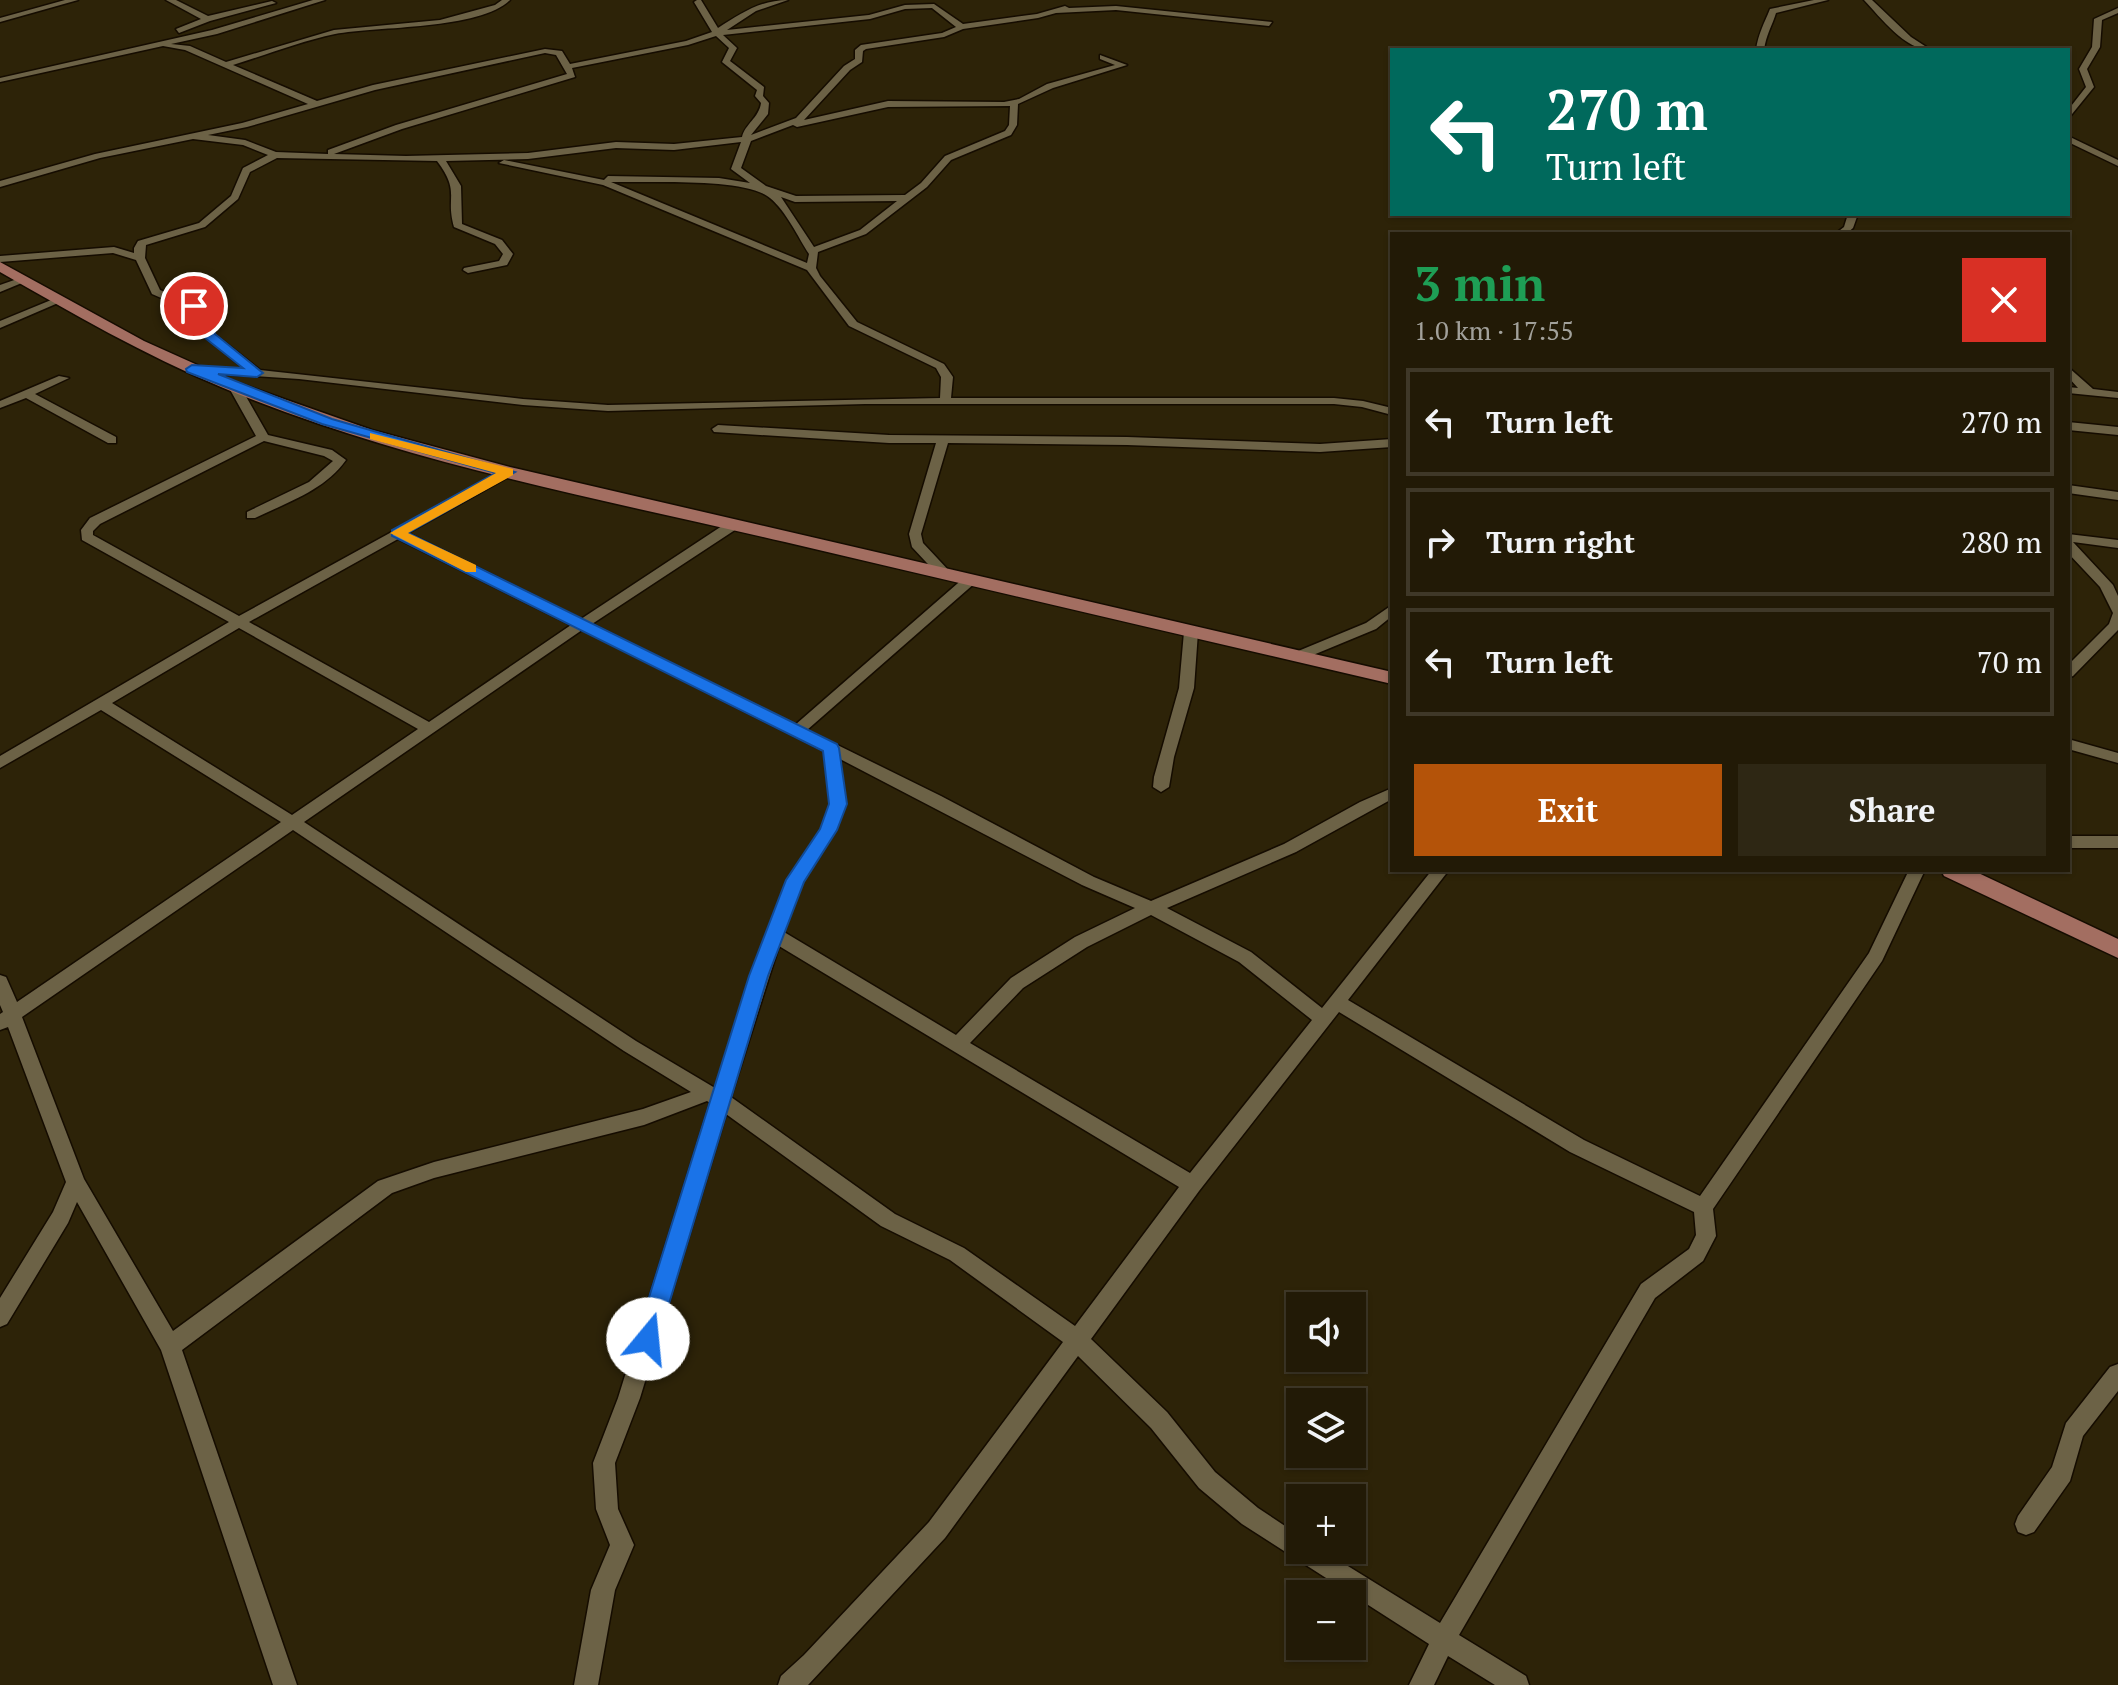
<!DOCTYPE html>
<meta charset="utf-8">
<style>
:root{--surface:#221a06;--page:#2e2714;--text:#f1f3f6;--muted:#a2a19b;--line:#3f3828;--accent:#b45309}
body{margin:0;font-family:"PT Serif",serif;background:var(--page);color:var(--text);height:100vh;display:flex;flex-direction:column;font-size:30px;white-space:nowrap}
*{box-sizing:border-box;margin:0}
p{font-size:26px;color:var(--muted)}
.icon{flex:none;width:44px;height:44px;fill:none;stroke:currentColor;stroke-width:2;stroke-linecap:round;stroke-linejoin:round}
.map{position:relative;flex:1;overflow:hidden}
.drawer{position:absolute;left:1390px;top:232px;width:680px;height:640px;display:flex;flex-direction:column;background:var(--surface);border-radius:0px;box-shadow:0 2px 6px #0004,0 0 0 2px var(--line)}
.drawer>*{flex:none}
.banner{position:absolute;left:1390px;top:48px;width:680px;height:168px;border-radius:0px;box-shadow:0 2px 6px #0004,0 0 0 2px var(--line);background:#00695c;color:#fff;overflow:hidden}
.fabs{position:absolute;left:1286px;top:1292px;display:grid;gap:16px}
.fabs a{display:grid;place-items:center;width:80px;height:80px;border-radius:0px;background:var(--surface);box-shadow:0 2px 6px #0004,0 0 0 2px var(--line);font-size:40px}
.pin{position:absolute;display:grid;place-items:center;width:68px;height:68px;color:#fff;margin:-34px;border:4px solid #fff;border-radius:50%;box-shadow:0 2px 8px #0007}
.me{position:absolute;width:88px;margin:-44px;rotate:17deg;stroke-linejoin:round;filter:drop-shadow(0 0 6px #0008)}
.turn{display:flex;align-items:center;gap:28px;height:168px;padding:0 24px;font-size:36px}
.turn .icon{width:104px;height:104px;stroke-width:2.5}
.turn b{display:block;font-size:56px;line-height:68px}
.round{display:grid;place-items:center;flex:none;width:84px;height:84px;border-radius:0px;background:var(--page)}
.summary{display:flex;align-items:center;justify-content:space-between;height:136px;padding:0 24px}
h1{font-size:48px;font-weight:800;line-height:60px;color:#1e9e55}
.button{display:flex;gap:16px;margin-top:auto;padding:16px 24px}
.button a{flex:1;height:92px;border-radius:0px;background:var(--accent);color:#fff;font-size:32px;font-weight:800;line-height:92px;text-align:center}
.button a+a{background:var(--page);color:var(--text)}
ul{padding:0;list-style:none}
li{display:flex;align-items:center;gap:24px;height:108px;margin:0 16px 12px;padding:0 8px;border:4px solid var(--line);border-radius:0px}
li div{flex:1}
li b{display:block;font-size:30px}
li em{font-style:normal}
.map>svg:first-child{display:block}
.lines{fill:none;stroke-linecap:round;stroke-linejoin:round}
.minor-casing{stroke:#150c00;stroke-width:3}
.major-casing{stroke:#150c00;stroke-width:3}
.minor{fill:#6c6246;fill-rule:evenodd}
.major{fill:#a36e61;fill-rule:evenodd}
.route{fill:#1a73e8;stroke:#114b97;stroke-width:2}
.slow{fill:#f59e0b}
</style>
<div class="map">
<svg width="2118" height="1685" viewBox="0 0 2118 1685">
<rect width="100%" height="100%" fill="#2d2308"/>
<g class="lines">
<!-- minor casing -->
<g class="minor-casing">
<g id="minor">
<polygon points="65,0 78,0 0,22 0,18"/>
<polygon points="166,0 176,0 208,16 272,1 276,3 210,21 179,33 176,29 201,19"/>
<path d="M313,0h12l-108,34 -46,10 19,2 36,16 108,-32 106,-10 55,-15 7,-5h8c-30,30 -133,26 -175,34 -34,7 -69,21 -102,31l84,36 56,-16 172,-36 17,2 8,13 116,-23 26,-9 -18,-30 3,-2h4l17,28c22,-14 42,-28 70,-28l-32,11 -29,19 142,-15 36,-10 29,-1 29,20 74,-10 28,-8 4,2 47,-2 156,16 -3,4 -153,-16 -60,3 -18,5 -75,11 -19,8 -78,12 -3,2 -1,11 -12,8 -46,50 84,-19 116,1 15,-3 28,-15 68,-19 -15,-6v-4l27,10 -74,23 -35,16 -1,21 -6,10 -60,25 -24,27 -61,47 -48,18 -2,16 4,8 37,46 87,42 9,13 -2,21h383l29,3 29,7v7l-30,-8 -28,-3h-469l-257,7 -85,-6 -224,-26 -107,-7 -6,-3 2,-2 57,2 -40,-32 -5,-22 -48,-21 -16,-34 -23,-7 -113,9v-6l114,-9 20,6v-5l4,-7 61,-18 32,-27 12,-28 25,-13 -25,-10 -50,-6 -93,19 -100,29v-6l95,-27 147,-31 66,-19 -123,-54 -22,-4 -163,36v-4l212,-48zM932,8l24,19 -14,6 -81,12 -6,5v9l-11,7 -48,52 -45,17 17,-21 1,-11 -6,-7 1,-9 -34,-26 7,-13 -14,-13 147,-16 35,-10zM716,36l13,12 -7,14 35,28 -2,6 6,7c-2,15 -16,21 -19,34l-68,7 -58,-2 -88,11 -122,3 -72,-2 68,-25 173,-52 -3,-9 116,-23zM545,53l11,2 11,19 -171,51 -68,25v4l-52,-2 -31,-12 -37,-5 39,-8 128,-37zM1010,106l-1,19 -4,6 -60,25 -24,27 -16,12 -109,1 -30,-10 -25,-18 10,-27 42,-16 4,2 91,-20zM741,142l-10,27 19,14 -31,-5 -111,-2 -4,4 -100,-20 -5,3 104,22 204,85 42,56 87,42 5,9 -1,21 -332,7 -85,-6 -263,-29 -46,-36 -5,-23 -49,-21 -15,-32 1,-13 59,-18 33,-28 12,-27 27,-14 160,3c24,32 8,35 17,66l41,17 8,10 -4,7 -35,7 -1,2 5,3 39,-8 6,-11 -11,-14 -40,-16 -1,-38 -15,-25 82,-2 88,-11 58,2zM611,182c36,1 134,-5 159,16 16,13 28,39 39,56l-2,9zM781,197l14,5 102,-1 -37,29 -46,17z"/>
<path d="M1814,0h14l-52,13c-4,13 -10,22 -12,37h-8c2,-16 8,-26 14,-41z"/>
<path d="M1864,0h8l39,37 20,13c-26,0 -50,-32 -67,-50z"/>
<polygon points="2118,8 2118,13 2102,20 2100,47 2087,69 2094,87 2068,119 2068,110 2086,87 2079,69 2092,47 2094,19"/>
<polygon points="2068,136 2118,160 2118,166 2068,142"/>
<polygon points="1848,214 1858,214 1853,228 1846,234 1835,234 1844,227"/>
<polygon points="20,278 29,280 0,292 0,285"/>
<polygon points="56,298 65,300 0,328 0,321"/>
<polygon points="2068,367 2093,389 2118,392 2118,398 2068,393 2068,387 2078,388 2068,377"/>
<polygon points="59,376 69,378 35,394 116,437 116,443 108,443 26,398 0,408 0,401"/>
<path d="M234,383l6,3 28,49 64,15 14,10c-21,30 -58,42 -91,58h-8v-6l62,-30 24,-21 -9,-5 -60,-15 -164,83 -7,7v4l146,81 269,-148 6,4 -2,3 -104,58 173,86 147,-97h10v6l-146,96 203,101 170,-148h10v6l-168,147 134,66 153,81 57,24 133,-57 76,-42 32,-14v11l-96,53 -129,56 84,44 71,56 110,-138h17l-101,130 236,140 116,56 169,-243 40,-83h16l-43,91 -169,248 3,27 -13,25 -48,37 -196,337 67,41 3,9h-34l-47,-29 -14,29h-25l20,-41 -187,-120 -43,-36 -48,-60 -73,-72 -133,182 -137,147h-30l3,-9 23,-21 125,-133 134,-180 -113,-82 -69,-34 -155,-112 -86,284 -25,65 3,46 16,36 -19,45 -17,95h-24l17,-95 19,-45 -14,-36 -3,-46 25,-65 92,-295 -3,-2 -63,24 -210,53 -42,15 -210,157 115,335h-24l-112,-335 -84,-148 -9,21 -61,101 -7,3v-29l53,-86 13,-30 -58,-155 -8,3v-16l3,-2 -3,-7v-30l6,2 11,25 264,-180 -180,-112 -101,58v-12l229,-134 -147,-82 -1,-10 9,-12 166,-82 -28,-50zM398,539l173,86 -142,97 -180,-100zM239,628l179,101 -126,86 -180,-112zM582,630l242,121 6,53 -9,25 -34,51 -37,96 -35,112 -79,-47 -332,-219zM840,759l242,126 53,23 -60,29 -64,41 -55,57 -172,-103 19,-51 33,-51 10,-26zM293,830l331,221 67,41 -48,17 -209,53 -56,19 -205,150 -89,-152 -62,-162zM1151,915l88,47 73,58 -122,153 -220,-130 53,-55 64,-41zM779,946l400,241 -104,139 -111,-78 -69,-34 -164,-117zM1339,1012l231,140 124,60 2,23 -7,14 -48,35 -201,339 -118,-73h-22v-14l-42,-28 -43,-36 -48,-60 -76,-73 108,-148z"/>
<polygon points="2068,422 2118,427 2118,435 2068,430"/>
<polygon points="718,425 889,435 1127,437 1320,444 1392,439 1392,447 1320,452 1127,445 948,443 921,534 923,543 952,574 945,578 940,577 912,547 909,534 936,443 889,443 714,432 712,429"/>
<polygon points="2068,485 2118,492 2118,500 2068,493"/>
<polygon points="2068,534 2118,540 2118,548 2073,542 2113,585 2118,596 2118,630 2073,676 2068,678 2068,665 2109,624 2113,613 2100,587 2068,553"/>
<polygon points="1392,605 1392,616 1376,629 1301,660 1296,661 1289,657 1291,654 1366,623"/>
<polygon points="1191,628 1198,632 1194,688 1174,757 1169,787 1161,792 1153,787 1154,777 1179,688 1184,632"/>
<polygon points="2068,739 2118,753 2118,763 2068,749"/>
<rect x="2068" y="836" width="50" height="12"/>
<polygon points="2118,1364 2118,1391 2083,1436 2070,1481 2034,1532 2026,1535 2018,1532 2015,1524 2018,1516 2052,1467 2066,1423 2110,1367"/>
</g>
</g>
<!-- major casing -->
<g class="major-casing">
<g id="major">
<path d="M0,262l144,79 89,40 139,49 138,37 882,205v12c-202,-47 -404,-94 -607,-142 -189,-44 -385,-80 -564,-155 -77,-32 -149,-74 -221,-115z"/>
<polygon points="1941,870 1972,870 2118,939 2118,958 1944,876"/>
</g>
</g>
<!-- minor -->
<use href="#minor" class="minor"/>
<!-- major -->
<use href="#major" class="major"/>
</g>
<!-- route -->
<polygon class="route" points="194,302 211,313 215,334 263,373 257,377 218,374 332,419 515,472 408,533 837,744 839,748 847,804 837,830 804,882 768,976 656,1347 648,1350 640,1347 636,1339 749,976 786,880 820,829 829,804 823,751 392,536 392,530 496,473 322,424 187,372 186,369 192,365 243,368 205,338 200,315 188,306"/>
<!-- slow -->
<polygon class="slow" points="370,433 513,469 513,475 408,533 476,565 476,572 466,572 390,533 496,473 370,439"/>
</svg>
<div class="fabs">
<a><svg class="icon" aria-label="sound" viewBox="0 0 24 24"><path d="M4 9h4l5-4v14l-5-4H4zM17 9q2 3 0 6"/></svg></a>
<a><svg class="icon" aria-label="layers" viewBox="0 0 24 24"><path d="M12 4l9 5-9 5-9-5zM3 14l9 5 9-5"/></svg></a>
<a>+</a>
<a>−</a>
</div>
<div class="pin" style="left:194px;top:306px;background:#d93025"><svg class="icon" aria-label="arrive" viewBox="0 0 24 24"><path d="M6 21V4h12l-3 4 3 4H6"/></svg></div>
<svg class="me" style="left:648px;top:1339px" viewBox="-20 -20 40 40"><circle r="19" fill="#fff"/><path d="M0-13L10 11 0 6-10 11z" fill="#1a73e8"/></svg>
<div class="banner">
<div class="turn"><svg class="icon" aria-label="left" viewBox="0 0 24 24"><path d="M17 20v-9H6M10 6l-5 5 5 5"/></svg><div><b>270 m</b>Turn left</div></div>
</div>
<section class="drawer">
<div class="summary"><div><h1>3 min</h1><p>1.0 km · 17:55</p></div><a class="round" style="background:#d93025;color:#fff"><svg class="icon" aria-label="close" viewBox="0 0 24 24"><path d="M6 6l12 12M18 6L6 18"/></svg></a></div>
<ul>
<li><svg class="icon" aria-label="left" viewBox="0 0 24 24"><path d="M17 20v-9H6M10 6l-5 5 5 5"/></svg><div><b>Turn left</b></div><em>270 m</em></li>
<li><svg class="icon" aria-label="right" viewBox="0 0 24 24"><path d="M7 20v-9h11M14 6l5 5-5 5"/></svg><div><b>Turn right</b></div><em>280 m</em></li>
<li><svg class="icon" aria-label="left" viewBox="0 0 24 24"><path d="M17 20v-9H6M10 6l-5 5 5 5"/></svg><div><b>Turn left</b></div><em>70 m</em></li>
</ul>
<div class="button"><a>Exit</a><a>Share</a></div>
</section>
</div>
